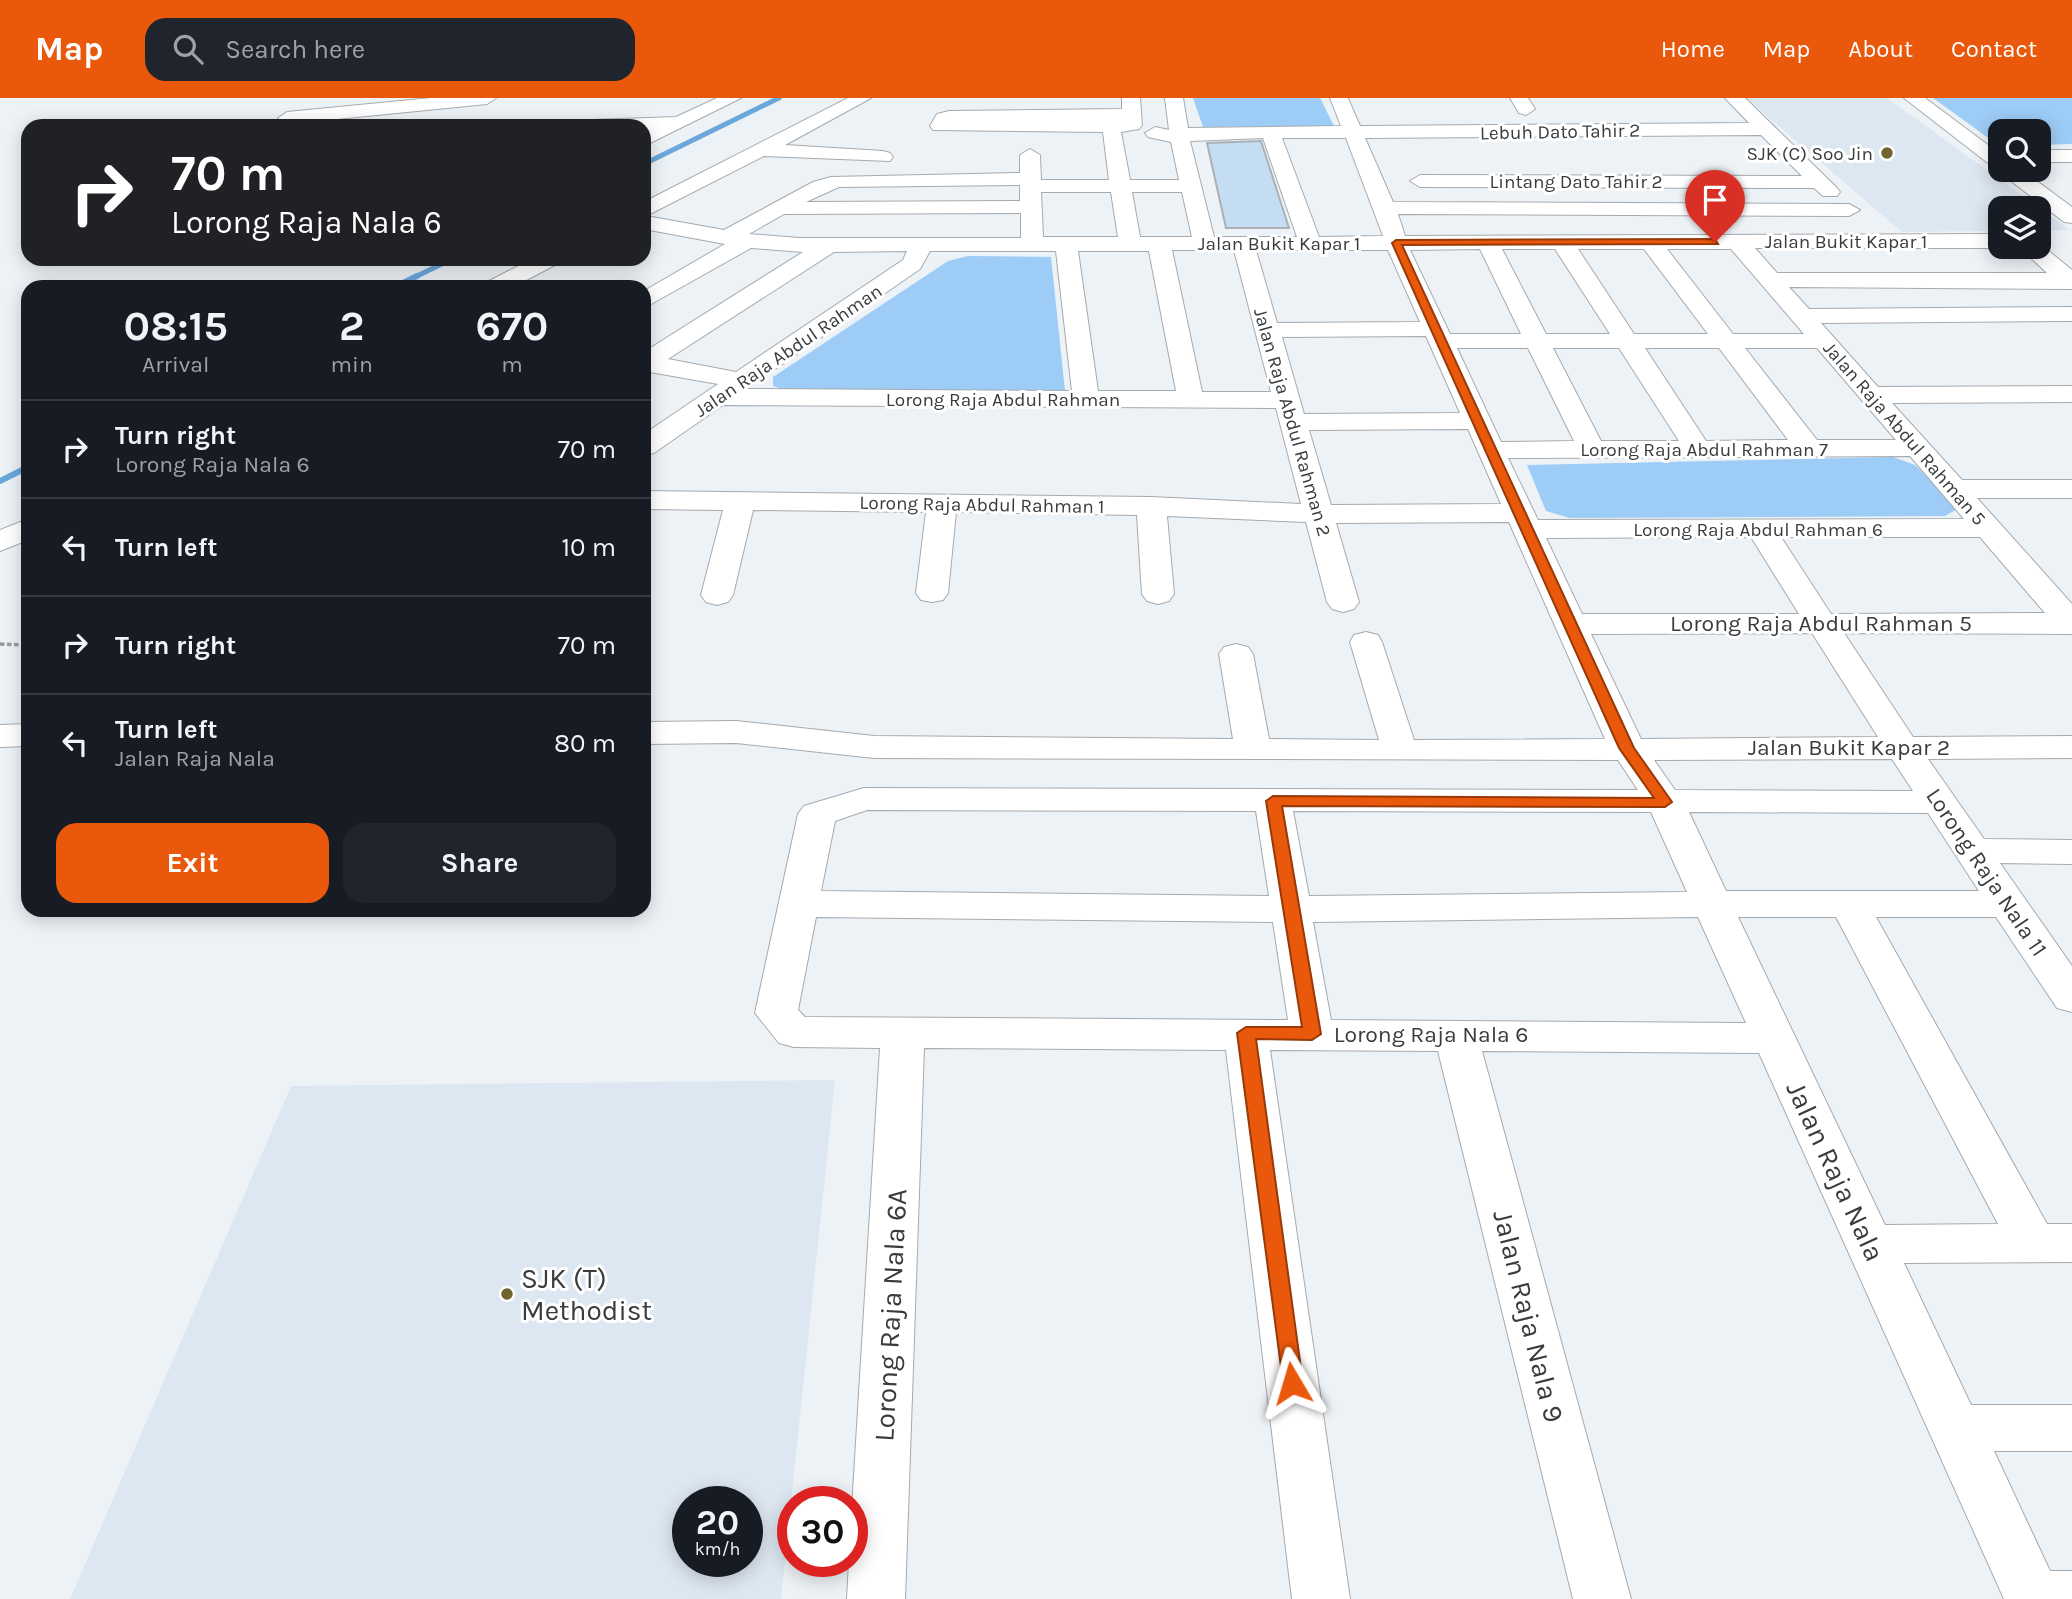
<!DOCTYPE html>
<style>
:root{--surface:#171b24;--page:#20242c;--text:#f1f3f6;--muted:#9ea1a6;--line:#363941;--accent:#ea580c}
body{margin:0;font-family:Karla,sans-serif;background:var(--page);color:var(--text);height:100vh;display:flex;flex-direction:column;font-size:26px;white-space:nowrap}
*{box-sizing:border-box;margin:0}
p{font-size:23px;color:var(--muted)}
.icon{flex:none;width:38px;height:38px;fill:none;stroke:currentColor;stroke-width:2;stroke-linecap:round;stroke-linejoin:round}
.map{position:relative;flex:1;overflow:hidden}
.sheet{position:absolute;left:21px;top:182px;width:630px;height:637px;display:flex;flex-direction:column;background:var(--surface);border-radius:21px;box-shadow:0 4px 18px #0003}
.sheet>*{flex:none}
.hud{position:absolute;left:21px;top:21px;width:630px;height:147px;border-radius:21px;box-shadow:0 4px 18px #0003;background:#202124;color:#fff;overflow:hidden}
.tools{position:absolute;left:1988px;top:21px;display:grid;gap:14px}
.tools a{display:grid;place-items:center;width:63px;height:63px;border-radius:14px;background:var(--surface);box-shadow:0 4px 18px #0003;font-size:35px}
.speed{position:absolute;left:672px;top:1388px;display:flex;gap:14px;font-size:35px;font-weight:700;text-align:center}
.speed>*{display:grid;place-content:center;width:91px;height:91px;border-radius:50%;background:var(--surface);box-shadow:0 4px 18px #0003;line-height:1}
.speed small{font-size:18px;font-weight:400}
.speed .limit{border:10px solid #d22;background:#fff;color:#111}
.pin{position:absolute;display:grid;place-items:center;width:60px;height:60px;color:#fff;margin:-72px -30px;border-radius:50% 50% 50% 0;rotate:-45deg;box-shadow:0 0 7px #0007}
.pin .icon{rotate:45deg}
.me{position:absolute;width:77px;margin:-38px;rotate:353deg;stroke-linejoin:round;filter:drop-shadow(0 0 5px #0008)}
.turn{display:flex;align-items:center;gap:24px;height:147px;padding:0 35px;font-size:32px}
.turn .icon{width:91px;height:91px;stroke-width:2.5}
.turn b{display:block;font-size:49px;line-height:60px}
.eta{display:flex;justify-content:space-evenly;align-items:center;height:119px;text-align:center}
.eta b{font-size:42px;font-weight:700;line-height:49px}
.button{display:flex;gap:14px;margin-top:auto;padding:14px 35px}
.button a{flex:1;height:80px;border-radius:21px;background:var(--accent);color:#fff;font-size:28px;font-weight:700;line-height:80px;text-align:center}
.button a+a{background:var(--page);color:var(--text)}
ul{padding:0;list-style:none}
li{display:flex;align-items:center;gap:21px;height:98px;padding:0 35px;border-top:2px solid var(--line)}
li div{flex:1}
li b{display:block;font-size:26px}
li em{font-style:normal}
header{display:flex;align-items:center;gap:42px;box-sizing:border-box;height:98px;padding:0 35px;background:var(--accent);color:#fff}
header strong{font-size:33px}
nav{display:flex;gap:38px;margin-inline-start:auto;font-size:24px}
.search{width:490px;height:63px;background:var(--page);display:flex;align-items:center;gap:18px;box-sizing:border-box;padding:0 24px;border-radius:21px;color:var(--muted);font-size:26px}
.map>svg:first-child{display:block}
.built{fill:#dde7f1;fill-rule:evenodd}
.green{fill:#9dccf6}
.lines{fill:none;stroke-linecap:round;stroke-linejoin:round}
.stream-far1{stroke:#6ba7db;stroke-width:5}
.stream{stroke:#6ba7db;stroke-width:6}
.building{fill:#c5ddf3;stroke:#abb0b4;stroke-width:2}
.minor-casing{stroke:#a5aaae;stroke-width:2}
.path{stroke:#96999d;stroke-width:3.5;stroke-dasharray:4.5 2.5;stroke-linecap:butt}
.minor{fill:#fff;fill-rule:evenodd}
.route{fill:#ea580c;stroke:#983908;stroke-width:2}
.poi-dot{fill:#706431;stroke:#fff;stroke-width:2.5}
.labels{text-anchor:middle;stroke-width:6;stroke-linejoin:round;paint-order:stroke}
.far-street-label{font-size:19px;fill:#393b3d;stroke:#fff}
.far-poi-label{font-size:19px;fill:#393b3d;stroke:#fff;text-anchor:end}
.street-label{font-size:23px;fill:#393b3d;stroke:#fff}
.near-street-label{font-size:28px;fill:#393b3d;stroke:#fff}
.near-poi-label{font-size:28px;fill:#393b3d;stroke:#fff;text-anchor:start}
</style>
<header>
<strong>Map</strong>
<div class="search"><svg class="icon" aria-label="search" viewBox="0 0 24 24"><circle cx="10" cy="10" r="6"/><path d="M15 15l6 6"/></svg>Search here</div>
<nav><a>Home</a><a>Map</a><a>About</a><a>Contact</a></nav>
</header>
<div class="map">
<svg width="2072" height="1501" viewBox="0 0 2072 1501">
<rect width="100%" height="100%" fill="#edf2f7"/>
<!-- built -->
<g class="built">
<polygon points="1746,0 1887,0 2070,132 2039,133 2039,110 2000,110 2000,133 1902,134"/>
<path d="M835,982l-54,519h-711l221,-513zM688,1404h59v59h-59z"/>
</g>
<!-- green -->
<g class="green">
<polygon points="1193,0 1320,0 1334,28 1203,29"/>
<polygon points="1933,0 2072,0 2072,46 2039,47 2039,33 2000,33 1998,47"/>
<polygon points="968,158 1051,159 1065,293 789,293 773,288 773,279 948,163"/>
<polygon points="1893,359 1915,367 1959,410 1945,418 1570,420 1546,413 1527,367"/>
</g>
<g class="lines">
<!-- stream-far1 -->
<g class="stream-far1">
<polyline points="644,66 779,0"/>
<polyline points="413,180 452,161"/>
</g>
<!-- stream -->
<g class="stream">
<polyline points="395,189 417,178"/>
<polyline points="0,383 28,369"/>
</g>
</g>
<!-- building -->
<polygon class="building" points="1261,43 1289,130 1226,130 1207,45"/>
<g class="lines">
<!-- minor casing -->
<g class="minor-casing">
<g id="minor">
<polygon points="431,0 496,0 487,6 287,26 278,20 287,14"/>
<polygon points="717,0 741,0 644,48 644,35 650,32 644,32 644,28 581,28 591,22 676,19"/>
<path d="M848,0h23l-86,47 98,6 7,2 3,4 -3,4 -126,-5 -118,60 78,14 89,-48 18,-5 189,-4v-18l10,-6 10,6 1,25h68l-6,-48 -170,-2 -3,-4 7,-12 12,-3 173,-2v-11h18l2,27 -3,4 -18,3 9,48h49l-8,-38 -23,-5 -3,-4 10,-6 14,3 -4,-32h18l5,30 153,-2 -11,-28h18l12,28 389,-3 -24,-25h20l92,90 3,4 -3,4h-14l-9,-8 -394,-1 -10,-6 10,-6 382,1 -41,-41 -396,3 28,64 456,2 11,6 -11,6 -451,-2 7,22 595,-2v13h4l-4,1h-245l22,25h270l-28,-26h20v-4l33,27v19l-283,-2 20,22 263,-2v14l-251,2 57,64 194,-1v16l-180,1 70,77h110v18h-95l95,106v30l-228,-1 69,104 159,-1v22l-144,1 56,80 88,1v24l-72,-1 72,103v46l-15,-4 -61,-91h-120l171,307h25v38l-168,1 67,142h101v46h-78l56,120h22v28h-68l-245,-546 -277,-2 149,548h-58l-135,-548 -168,-1 80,549h-58l-66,-549 -302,-2 -19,551h-58l2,-38h3v-53l28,-460 -86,-1 -15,-4 -24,-30 43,-199 6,-8 60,-18 774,2 -20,-30 -744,-2 -138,-15 -92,1v-22l92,-1 138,15 359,3 -14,-85 5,-7 12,-3 12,3 5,7 16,85 110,1 -29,-98 4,-7 12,-3 12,3 4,7 32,98 191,-1 -96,-217 -173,1 23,79 -5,7 -11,3 -11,-3 -5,-7 -21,-80 -139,-6 7,78 -5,7 -11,3 -11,-3 -5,-7 -5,-79 -181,-3 -8,81 -5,7 -11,2 -11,-2 -5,-7 10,-81 -173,-2 -20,85 -5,7 -11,3 -11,-3 -5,-7 22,-85 -79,-1v-18l507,6 150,7 -25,-96 -553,-3 -69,48 -10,2v-21l74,-50 -74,-13v-19l159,-100 -52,-4 -107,60v-17l81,-47 -81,-15v-27zM1263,40l34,99h-83l-24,-96zM1282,40h64l37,98 -64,1zM1020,87v16l-214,1 33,-15zM1041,94h70l7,45h-75zM1132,94h50l10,45h-52zM1021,115v25h-222l-50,-4 35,-20zM1480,151l41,85h-71l-40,-84zM1502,151h53l55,85h-64zM1578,151h66l64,85h-74zM1667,151h64l73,85h-71zM1172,152h62l37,142h-69zM1256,152h132l32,72 -143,1zM907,153l-4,9 -167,112 -68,-13 166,-107zM930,153h126l16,140 -326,-2 174,-120zM1078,153h71l27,140h-78zM1426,238l34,77 -156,1 -22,-77zM1457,250h71l46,93 -73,1zM1553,250h66l60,93h-78zM1645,250h74l69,92 -82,1zM1745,250h72l79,92h-79zM1468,331l33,75 -170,1 -22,-75zM1910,358l54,63 -426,1 -30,-62zM1751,439l48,77h-217l-36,-76zM1781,439h199l65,76 -214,1zM1812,535l66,104 -237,2 -50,-105zM1892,661l21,32 -238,-1 -21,-30zM867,712l389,1 13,85 -448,-5 14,-70zM1293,713l358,1 36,80 -378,4zM1689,714l239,1 51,78h-253zM816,819l457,5 15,98 -483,-3 -7,-7zM1698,819l48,106 -415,-3 -18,-98zM1738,819h98l162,307 -113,1z"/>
<polygon points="1510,0 1528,0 1535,11 1526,17 1519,15"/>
<polygon points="1904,0 1925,0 2000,56 2000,72 2022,72 2072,109 2072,125 2064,124"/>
<rect x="2039" y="52" width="33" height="12"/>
<polygon points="532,161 560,161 557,166 513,189 483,189 487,184"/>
<polygon points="28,421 28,442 0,453 0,432"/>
<polygon points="28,626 28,648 0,649 0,627"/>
</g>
</g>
<!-- path -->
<polyline class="path" points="0,546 28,547"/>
<!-- minor -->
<use href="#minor" class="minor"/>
</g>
<!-- route -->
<polygon class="route" points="1715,141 1718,146 1402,147 1634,650 1672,704 1665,709 1282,708 1321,936 1312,942 1256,941 1303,1285 1300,1292 1292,1295 1284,1292 1237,935 1246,929 1302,929 1266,703 1273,698 1654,700 1619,650 1392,145 1396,142"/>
<!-- markers -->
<g class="poi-dot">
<circle cx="1887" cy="55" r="7"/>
<circle cx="507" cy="1196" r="7"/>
</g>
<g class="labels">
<!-- far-street labels -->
<g class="far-street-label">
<text transform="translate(1560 33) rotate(-1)" y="7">Lebuh Dato Tahir 2</text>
<text x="1576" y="90">Lintang Dato Tahir 2</text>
<text x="1846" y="150">Jalan Bukit Kapar 1</text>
<text x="1279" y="152">Jalan Bukit Kapar 1</text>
<text transform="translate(788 252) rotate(-34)" y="7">Jalan Raja Abdul Rahman</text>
<text x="1003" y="308">Lorong Raja Abdul Rahman</text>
<text transform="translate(1293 324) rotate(74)" y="7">Jalan Raja Abdul Rahman 2</text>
<text transform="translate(1905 335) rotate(49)" y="7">Jalan Raja Abdul Rahman 5</text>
<text x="1704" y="358">Lorong Raja Abdul Rahman 7</text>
<text transform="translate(982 406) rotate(1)" y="7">Lorong Raja Abdul Rahman 1</text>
<text x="1758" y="438">Lorong Raja Abdul Rahman 6</text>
</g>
<!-- far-poi labels -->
<g class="far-poi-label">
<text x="1873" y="62">SJK (C) Soo Jin</text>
</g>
<!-- street labels -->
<g class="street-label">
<text x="1821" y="533">Lorong Raja Abdul Rahman 5</text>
<text x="1849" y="657">Jalan Bukit Kapar 2</text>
<text transform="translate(1987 774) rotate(56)" y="8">Lorong Raja Nala 11</text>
<text x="1431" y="944">Lorong Raja Nala 6</text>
</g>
<!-- near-street labels -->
<g class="near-street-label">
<text transform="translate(1836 1073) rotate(65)" y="10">Jalan Raja Nala</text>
<text transform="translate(890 1217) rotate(-87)" y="10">Lorong Raja Nala 6A</text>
<text transform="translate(1529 1218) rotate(76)" y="10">Jalan Raja Nala 9</text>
</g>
<!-- near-poi labels -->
<g class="near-poi-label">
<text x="521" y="1190">SJK (T)<tspan x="521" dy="32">Methodist</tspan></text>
</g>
</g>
</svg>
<div class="tools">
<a><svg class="icon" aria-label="search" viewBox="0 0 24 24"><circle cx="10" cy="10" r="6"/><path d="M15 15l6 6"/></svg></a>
<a><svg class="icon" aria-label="layers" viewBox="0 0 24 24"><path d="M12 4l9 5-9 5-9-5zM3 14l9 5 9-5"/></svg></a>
</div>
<div class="speed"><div>20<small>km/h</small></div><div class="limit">30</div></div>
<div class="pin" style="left:1715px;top:144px;background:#d93025"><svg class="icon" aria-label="arrive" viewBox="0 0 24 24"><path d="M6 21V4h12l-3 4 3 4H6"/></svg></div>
<svg class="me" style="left:1292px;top:1285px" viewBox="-20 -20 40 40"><path d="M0-17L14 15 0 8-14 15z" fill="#ea580c" stroke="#fff" stroke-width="4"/></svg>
<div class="hud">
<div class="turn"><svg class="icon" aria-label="right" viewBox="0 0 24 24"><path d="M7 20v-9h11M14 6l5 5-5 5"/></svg><div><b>70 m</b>Lorong Raja Nala 6</div></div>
</div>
<section class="sheet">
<div class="eta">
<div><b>08:15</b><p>Arrival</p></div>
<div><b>2</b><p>min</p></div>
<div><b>670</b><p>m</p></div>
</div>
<ul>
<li><svg class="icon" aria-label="right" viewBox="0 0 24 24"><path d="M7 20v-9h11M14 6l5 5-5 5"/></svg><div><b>Turn right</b><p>Lorong Raja Nala 6</p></div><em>70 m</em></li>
<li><svg class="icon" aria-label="left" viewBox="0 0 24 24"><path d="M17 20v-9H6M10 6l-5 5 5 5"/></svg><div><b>Turn left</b></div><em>10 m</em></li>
<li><svg class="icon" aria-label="right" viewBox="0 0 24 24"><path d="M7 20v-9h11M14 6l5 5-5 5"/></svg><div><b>Turn right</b></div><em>70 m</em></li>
<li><svg class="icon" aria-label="left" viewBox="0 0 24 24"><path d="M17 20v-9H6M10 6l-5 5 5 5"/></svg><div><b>Turn left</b><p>Jalan Raja Nala</p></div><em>80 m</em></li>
</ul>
<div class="button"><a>Exit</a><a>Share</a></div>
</section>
</div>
